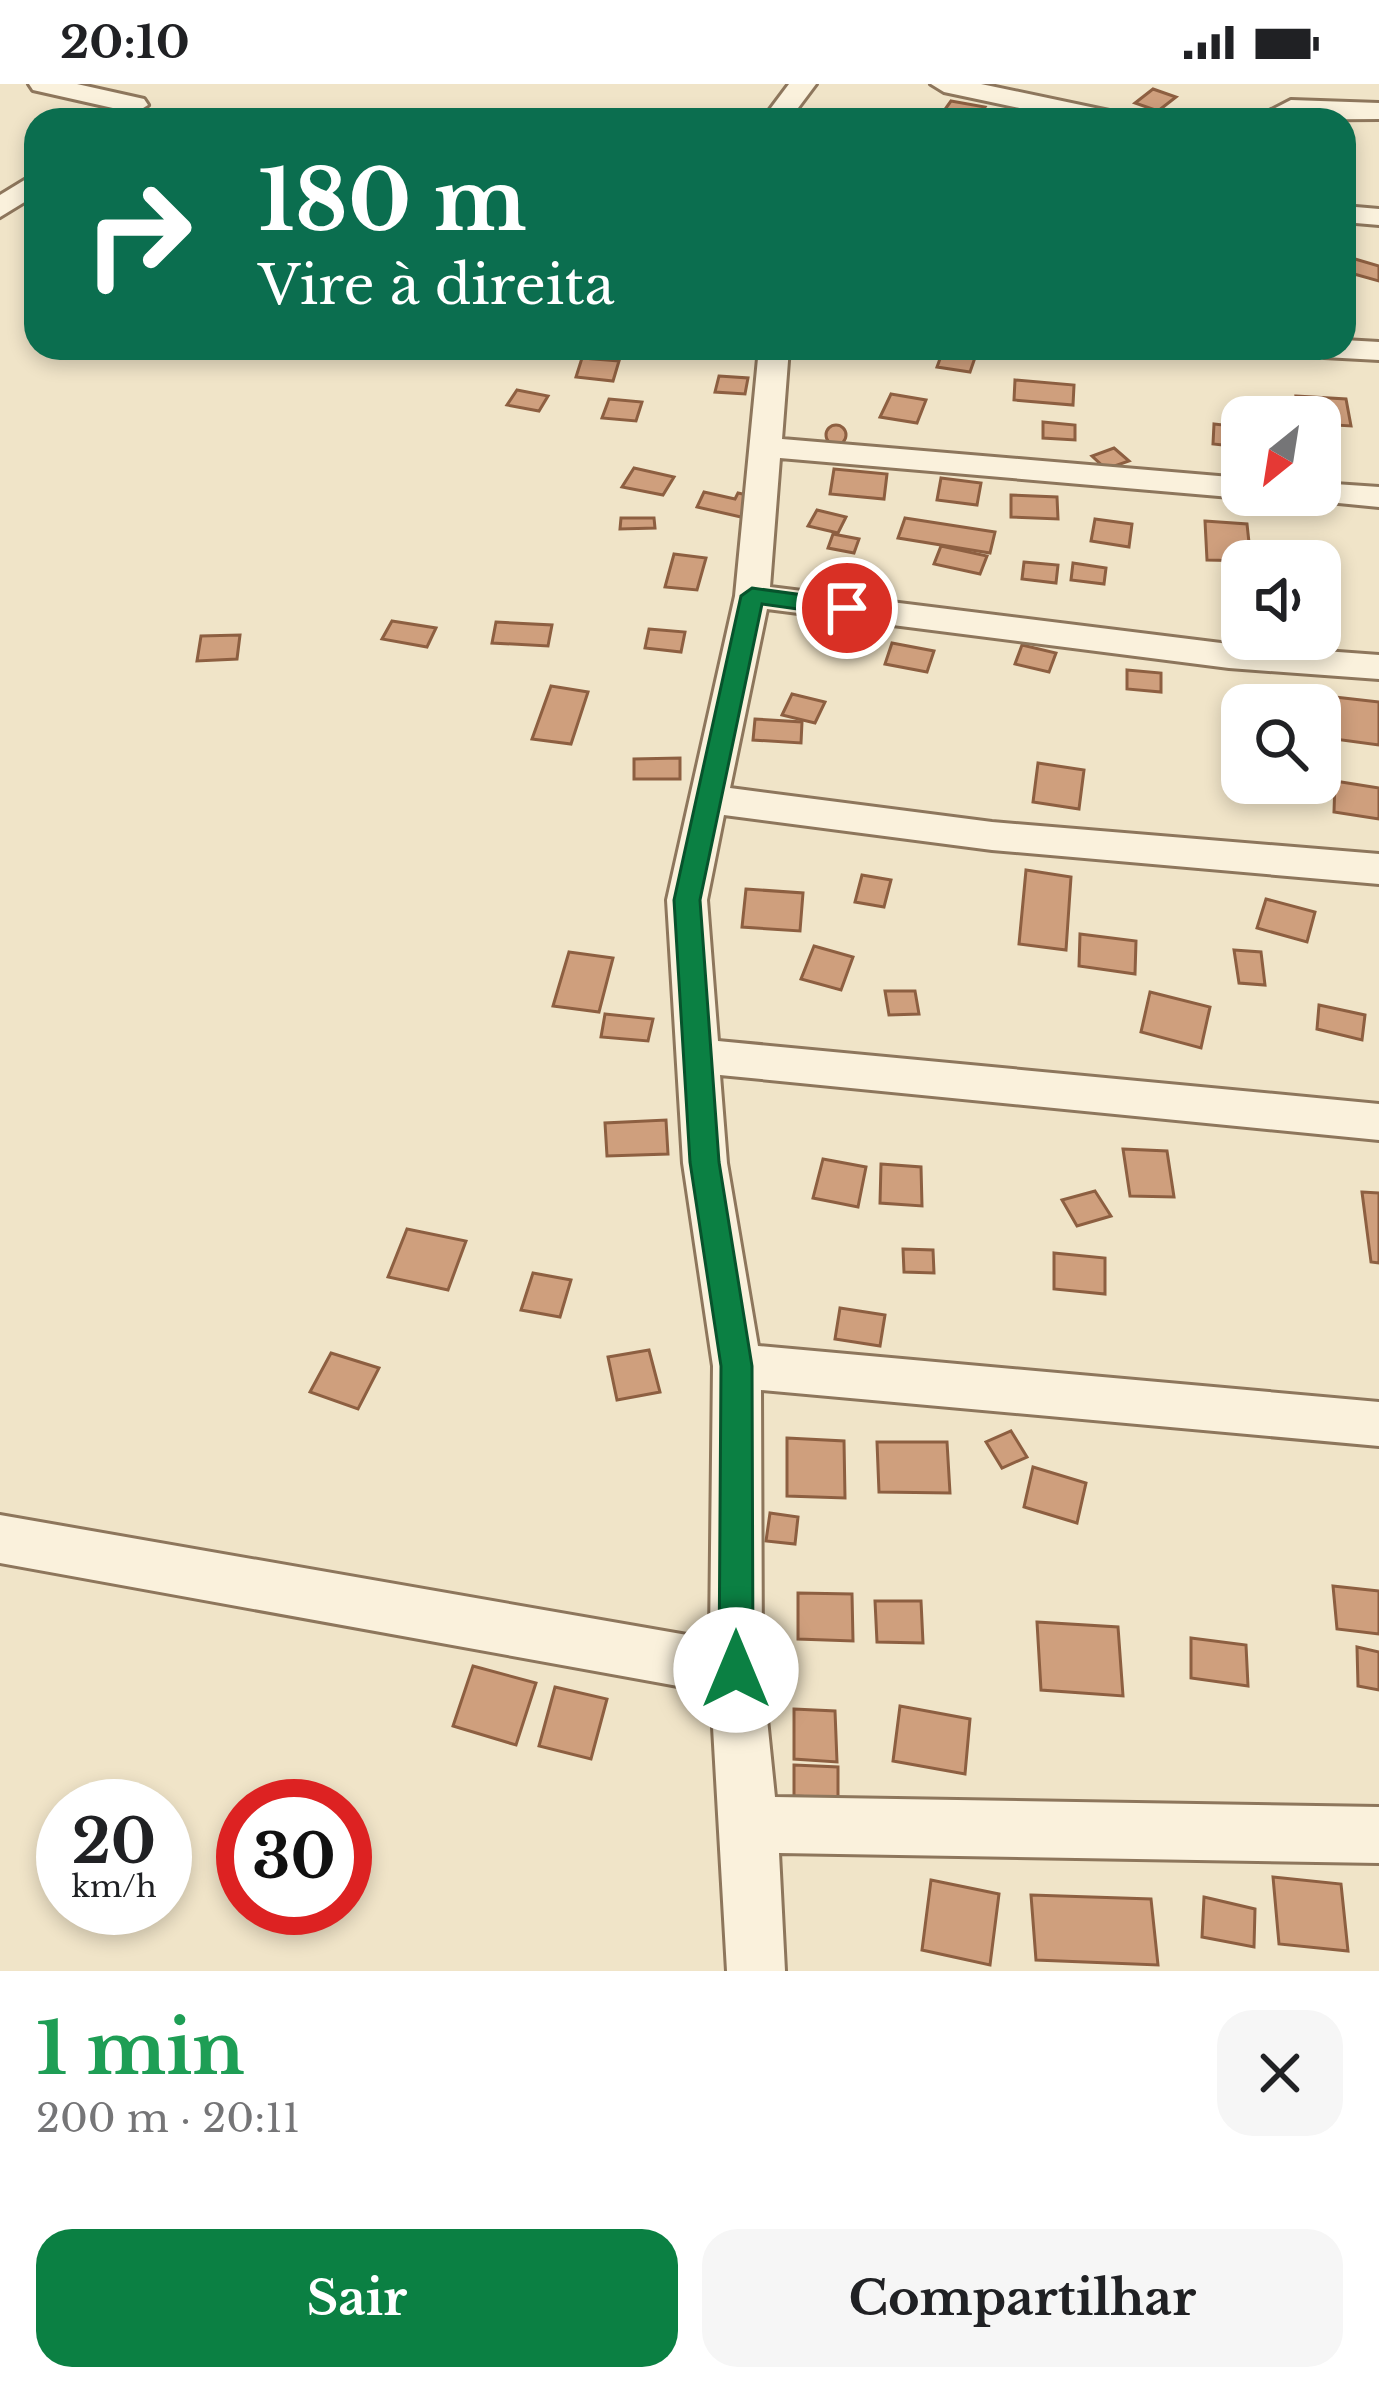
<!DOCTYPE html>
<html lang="pt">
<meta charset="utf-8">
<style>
:root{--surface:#fff;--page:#f6f6f6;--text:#202124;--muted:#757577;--accent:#0b8043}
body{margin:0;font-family:"Libre Baskerville",serif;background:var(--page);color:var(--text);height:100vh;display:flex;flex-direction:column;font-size:45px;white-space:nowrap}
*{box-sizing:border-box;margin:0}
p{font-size:39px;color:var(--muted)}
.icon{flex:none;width:66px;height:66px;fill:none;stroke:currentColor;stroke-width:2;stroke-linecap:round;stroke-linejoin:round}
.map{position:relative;height:1887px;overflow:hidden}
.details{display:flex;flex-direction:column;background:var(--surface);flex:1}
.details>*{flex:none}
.hud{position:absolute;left:24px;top:24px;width:1332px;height:252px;border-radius:36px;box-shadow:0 6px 18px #0003;background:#0b6e4f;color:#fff;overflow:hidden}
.needle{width:78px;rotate:210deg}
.controls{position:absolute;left:1221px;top:312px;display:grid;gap:24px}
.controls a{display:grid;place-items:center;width:120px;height:120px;border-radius:24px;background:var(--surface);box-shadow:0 6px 18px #0003;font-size:60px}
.speed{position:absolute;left:36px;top:1695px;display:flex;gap:24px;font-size:60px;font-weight:700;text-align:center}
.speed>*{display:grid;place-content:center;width:156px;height:156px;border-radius:50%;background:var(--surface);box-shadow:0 6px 18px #0003;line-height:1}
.speed small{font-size:30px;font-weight:400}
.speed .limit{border:18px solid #d22;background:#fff;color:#111}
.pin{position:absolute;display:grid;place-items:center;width:102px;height:102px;color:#fff;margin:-51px;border:6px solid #fff;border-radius:50%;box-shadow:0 3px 12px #0007}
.me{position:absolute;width:132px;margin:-66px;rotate:0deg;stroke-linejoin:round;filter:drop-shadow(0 0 9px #0008)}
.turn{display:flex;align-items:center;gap:42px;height:252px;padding:0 36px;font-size:54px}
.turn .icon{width:156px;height:156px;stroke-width:2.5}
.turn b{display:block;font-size:84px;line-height:102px}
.round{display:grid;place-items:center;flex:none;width:126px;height:126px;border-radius:36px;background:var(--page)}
.head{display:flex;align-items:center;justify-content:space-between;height:204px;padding:0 36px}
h1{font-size:72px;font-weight:700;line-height:90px;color:#1e9e55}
.primary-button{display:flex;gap:24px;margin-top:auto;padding:24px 36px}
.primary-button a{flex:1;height:138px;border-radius:36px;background:var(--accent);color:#fff;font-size:48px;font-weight:700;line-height:138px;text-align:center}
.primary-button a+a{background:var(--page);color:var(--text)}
.status{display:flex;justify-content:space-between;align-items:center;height:84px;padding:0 60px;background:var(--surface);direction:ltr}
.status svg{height:33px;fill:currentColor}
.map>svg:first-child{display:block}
.building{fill:#cf9f7d;stroke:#8d5f41;stroke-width:3}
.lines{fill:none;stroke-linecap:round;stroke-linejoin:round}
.minor-casing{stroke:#8d765c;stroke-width:6}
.minor{fill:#faf1dc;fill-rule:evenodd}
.route{fill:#0b8043;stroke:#07532c;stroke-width:3}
</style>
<div class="status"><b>20:10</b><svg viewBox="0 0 49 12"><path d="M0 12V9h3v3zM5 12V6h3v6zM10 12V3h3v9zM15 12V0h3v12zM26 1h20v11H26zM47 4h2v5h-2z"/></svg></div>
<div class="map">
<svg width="1379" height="1887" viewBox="0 0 1379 1887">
<rect width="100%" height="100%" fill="#f0e4c8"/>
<!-- building -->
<g class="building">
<polygon points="1153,5 1176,13 1158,27 1135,19"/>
<polygon points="951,17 985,23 977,36 938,35"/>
<polygon points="1355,175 1379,182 1379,197 1347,188"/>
<polygon points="944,264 978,265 970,288 937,283"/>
<polygon points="582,274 619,277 613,297 576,293"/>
<polygon points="719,292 748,294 745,310 715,308"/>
<polygon points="1015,296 1074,301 1073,321 1014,316"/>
<polygon points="517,306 548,312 539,327 507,321"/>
<polygon points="891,310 926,316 917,339 880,333"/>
<polygon points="1296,312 1346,315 1351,342 1320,340 1320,333 1300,333"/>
<polygon points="609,315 642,318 636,337 602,334"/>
<polygon points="1043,338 1075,341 1075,356 1043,354"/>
<polygon points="1214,340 1242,343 1242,363 1213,360"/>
<circle cx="836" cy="351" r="10"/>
<polygon points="1114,364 1129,377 1106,385 1092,372"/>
<polygon points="634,384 674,393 663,411 622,403"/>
<polygon points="834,385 887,390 884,415 830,410"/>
<polygon points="941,394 981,399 977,421 937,416"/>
<polygon points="704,408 735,415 738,409 752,412 741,433 697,423"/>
<polygon points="1011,411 1057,413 1058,435 1011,433"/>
<polygon points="817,426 846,433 838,449 808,442"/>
<polygon points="621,434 654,434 655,444 620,445"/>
<polygon points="905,434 995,448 990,469 898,454"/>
<polygon points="1095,435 1132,440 1129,463 1091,457"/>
<polygon points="1205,437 1247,440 1251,477 1207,476"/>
<polygon points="833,450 859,455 854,469 828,464"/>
<polygon points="941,462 987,472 980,490 934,480"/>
<polygon points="674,470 706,474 697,506 665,503"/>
<polygon points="1024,478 1058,481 1056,499 1022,495"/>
<polygon points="1073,479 1106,484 1104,500 1071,496"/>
<polygon points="392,537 436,544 427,563 382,555"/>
<polygon points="496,538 552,541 548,562 492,559"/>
<polygon points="649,545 685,548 681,568 645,564"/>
<polygon points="240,551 237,575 197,577 201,552"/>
<polygon points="892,559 934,567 927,588 885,580"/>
<polygon points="1022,561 1056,569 1049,588 1015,580"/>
<polygon points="1127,586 1161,589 1161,608 1127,605"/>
<polygon points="551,602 588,608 571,660 532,655"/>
<polygon points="792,610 825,618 815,639 782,631"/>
<polygon points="1326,612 1379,618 1379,661 1327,654"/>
<polygon points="755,635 802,638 801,659 753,656"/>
<polygon points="680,674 680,695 634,695 634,675"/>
<polygon points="1038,679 1084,686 1079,725 1033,718"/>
<polygon points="1335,697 1379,704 1379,735 1334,728"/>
<polygon points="1026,786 1071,793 1066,866 1019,860"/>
<polygon points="862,791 891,796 884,823 855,818"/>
<polygon points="746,805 803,809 800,847 742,843"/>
<polygon points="1266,815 1315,828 1307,858 1257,844"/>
<polygon points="1080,850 1136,857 1135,890 1079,882"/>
<polygon points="814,862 853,873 841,906 801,895"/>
<polygon points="1234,866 1261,868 1265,901 1239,899"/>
<polygon points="569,868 613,874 599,928 553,922"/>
<polygon points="885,907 915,907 919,930 889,931"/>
<polygon points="1150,908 1210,923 1201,964 1141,948"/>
<polygon points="1319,921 1365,931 1362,956 1317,945"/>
<polygon points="605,930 653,935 648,957 601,953"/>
<polygon points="666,1036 668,1070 607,1072 605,1039"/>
<polygon points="1123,1065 1167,1067 1174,1113 1130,1112"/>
<polygon points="823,1075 866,1083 858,1123 813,1114"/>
<polygon points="881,1080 921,1083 922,1122 880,1119"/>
<polygon points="1095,1107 1111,1132 1077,1142 1062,1116"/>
<polygon points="1362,1108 1379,1109 1379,1179 1371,1178"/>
<polygon points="407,1145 466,1157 448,1206 388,1193"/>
<polygon points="903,1165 933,1166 934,1189 904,1188"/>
<polygon points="1054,1169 1105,1174 1105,1210 1054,1205"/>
<polygon points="533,1189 571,1196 560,1233 521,1226"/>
<polygon points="840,1224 885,1231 880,1262 835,1255"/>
<polygon points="649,1266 660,1308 617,1316 608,1273"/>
<polygon points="331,1269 379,1284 358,1325 310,1308"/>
<polygon points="1011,1347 1027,1373 1002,1384 986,1358"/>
<polygon points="787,1354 844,1357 845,1414 787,1412"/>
<polygon points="877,1358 947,1358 950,1409 879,1408"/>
<polygon points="1033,1383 1086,1399 1077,1439 1024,1423"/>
<polygon points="770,1429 798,1433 795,1460 766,1457"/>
<polygon points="1333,1502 1379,1507 1379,1550 1337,1545"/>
<polygon points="798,1509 852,1510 853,1557 798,1555"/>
<polygon points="875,1517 921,1517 923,1559 877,1558"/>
<polygon points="1037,1538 1118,1543 1123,1612 1041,1606"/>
<polygon points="1191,1554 1246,1561 1248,1602 1191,1594"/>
<polygon points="1357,1563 1379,1568 1379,1606 1358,1602"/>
<polygon points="473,1582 536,1599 516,1661 453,1642"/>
<polygon points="555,1603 607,1615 591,1675 539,1662"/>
<polygon points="900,1622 970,1635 965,1690 893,1677"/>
<polygon points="794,1625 835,1627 837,1678 794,1675"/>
<polygon points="794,1681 838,1683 838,1714 794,1712"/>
<polygon points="1273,1793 1341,1800 1348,1867 1279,1860"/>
<polygon points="931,1796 999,1810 990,1881 922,1866"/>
<polygon points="1031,1811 1151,1815 1158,1881 1036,1876"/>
<polygon points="1204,1813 1255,1825 1254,1863 1202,1853"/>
</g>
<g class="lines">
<!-- minor casing -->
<g class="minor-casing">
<g id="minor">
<polygon points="29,0 77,0 144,15 148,21 135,29 33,6"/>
<polygon points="789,0 816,0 789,36 762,36"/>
<polygon points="931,0 981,0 1114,28 1127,36 1076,36 944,8"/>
<polygon points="1291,16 1379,19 1379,35 1252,36"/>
<polygon points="36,89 36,111 0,133 0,111"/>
<polygon points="1344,122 1379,125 1379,141 1344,138"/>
<polygon points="1344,256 1379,258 1379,276 1324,273 1309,264 1344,264"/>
<polygon points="759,264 789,264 782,355 1242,394 1242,411 1254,411 1242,414 780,374 770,503 1229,560 1379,571 1379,595 1229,584 767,525 730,704 992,738 1379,770 1379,800 992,766 724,731 707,816 718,957 1379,1020 1379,1056 720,991 727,1079 758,1262 1379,1318 1379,1362 761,1306 762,1586 775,1713 1379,1723 1379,1779 779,1769 785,1887 727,1887 711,1608 0,1479 0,1431 710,1555 713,1282 683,1079 667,816 735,512"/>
<polygon points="1320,399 1379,403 1379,423 1308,416 1305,411 1320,411"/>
</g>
</g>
<!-- minor -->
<use href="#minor" class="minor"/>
</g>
<!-- route -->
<polygon class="route" points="752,504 847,517 858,524 847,532 762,520 700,816 719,1078 752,1282 753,1586 748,1598 736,1603 724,1598 719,1586 721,1282 690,1078 674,816 741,512"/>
</svg>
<div class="controls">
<a><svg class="needle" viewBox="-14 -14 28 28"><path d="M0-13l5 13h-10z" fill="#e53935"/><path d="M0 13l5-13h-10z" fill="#757577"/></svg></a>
<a><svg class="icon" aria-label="sound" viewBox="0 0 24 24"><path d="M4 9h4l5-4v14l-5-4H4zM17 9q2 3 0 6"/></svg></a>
<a><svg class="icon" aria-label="search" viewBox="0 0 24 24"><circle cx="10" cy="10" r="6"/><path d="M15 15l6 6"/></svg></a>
</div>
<div class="speed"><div>20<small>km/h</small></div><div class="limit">30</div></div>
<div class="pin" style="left:847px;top:524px;background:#d93025"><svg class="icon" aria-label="arrive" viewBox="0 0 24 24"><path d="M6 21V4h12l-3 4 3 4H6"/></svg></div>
<svg class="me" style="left:736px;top:1586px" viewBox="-20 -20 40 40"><circle r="19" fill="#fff"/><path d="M0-13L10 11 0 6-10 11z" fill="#0b8043"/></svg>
<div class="hud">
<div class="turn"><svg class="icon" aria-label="right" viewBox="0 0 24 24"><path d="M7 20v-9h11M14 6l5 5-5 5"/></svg><div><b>180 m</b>Vire à direita</div></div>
</div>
</div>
<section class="details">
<div class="head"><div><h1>1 min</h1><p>200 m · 20:11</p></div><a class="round"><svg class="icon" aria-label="close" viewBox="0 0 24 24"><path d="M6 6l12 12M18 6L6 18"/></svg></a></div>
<div class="primary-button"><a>Sair</a><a>Compartilhar</a></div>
</section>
